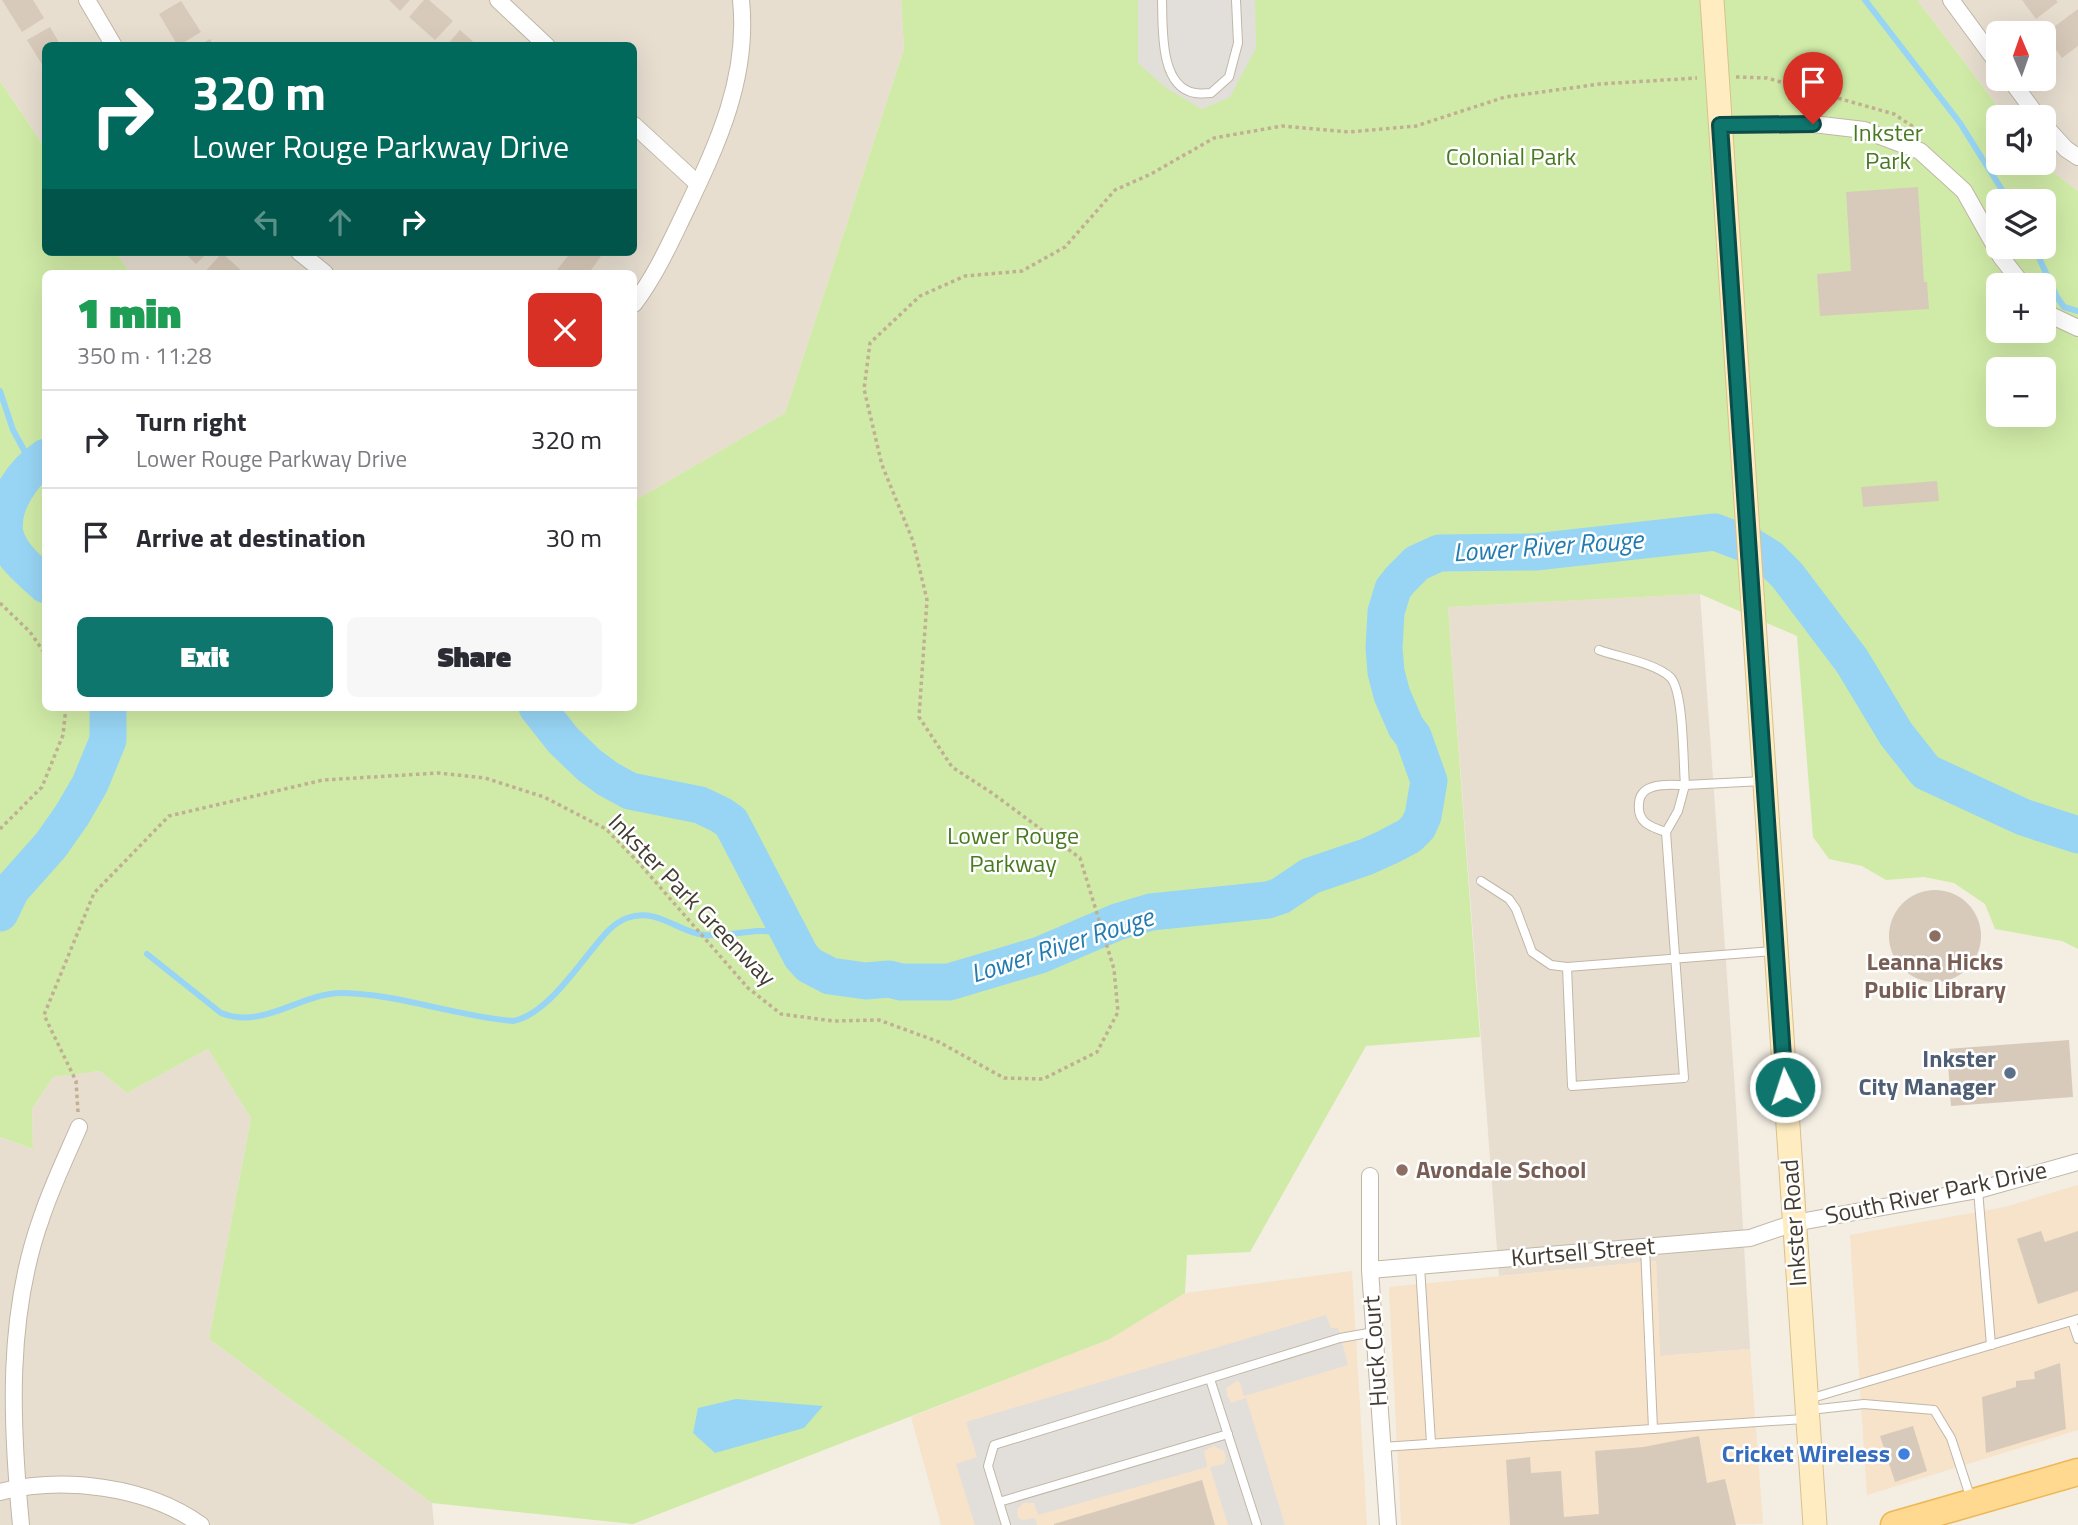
<!DOCTYPE html>
<meta charset="utf-8">
<style>
:root{--surface:#fff;--page:#f7f7f7;--text:#2b2b33;--muted:#7c7c81;--line:#e1e1e2;--accent:#0f766e}
body{margin:0;font-family:"Titillium Web",sans-serif;background:var(--page);color:var(--text);height:100vh;display:flex;flex-direction:column;font-size:26px;white-space:nowrap}
*{box-sizing:border-box;margin:0}
p{font-size:23px;color:var(--muted)}
.icon{flex:none;width:38px;height:38px;fill:none;stroke:currentColor;stroke-width:2;stroke-linecap:round;stroke-linejoin:round}
.map{position:relative;flex:1;overflow:hidden}
.drawer{position:absolute;left:42px;top:270px;width:595px;height:441px;display:flex;flex-direction:column;background:var(--surface);border-radius:10px;box-shadow:0 7px 28px #0002}
.drawer>*{flex:none}
.top-card{position:absolute;left:42px;top:42px;width:595px;height:214px;border-radius:10px;box-shadow:0 7px 28px #0002;background:#00695c;color:#fff;overflow:hidden}
.needle{width:46px;rotate:358deg}
.tools{position:absolute;left:1986px;top:21px;display:grid;gap:14px}
.tools a{display:grid;place-items:center;width:70px;height:70px;border-radius:10px;background:var(--surface);box-shadow:0 7px 28px #0002;font-size:35px}
.pin{position:absolute;display:grid;place-items:center;width:60px;height:60px;color:#fff;margin:-72px -30px;border-radius:50% 50% 50% 0;rotate:-45deg;box-shadow:0 0 7px #0007}
.pin .icon{rotate:45deg}
.me{position:absolute;width:77px;margin:-38px;rotate:356deg;stroke-linejoin:round;filter:drop-shadow(0 0 5px #0008)}
.turn{display:flex;align-items:center;gap:24px;height:147px;padding:0 35px;font-size:32px}
.turn .icon{width:91px;height:91px;stroke-width:2.5}
.turn b{display:block;font-size:49px;line-height:60px}
.lanes{display:flex;align-items:center;height:66px;padding:0 35px;background:#0003;justify-content:center;gap:35px;direction:ltr}
.lanes .off{opacity:.35}
.round{display:grid;place-items:center;flex:none;width:74px;height:74px;border-radius:10px;background:var(--page)}
.head{display:flex;align-items:center;justify-content:space-between;height:119px;padding:0 35px}
h1{font-size:42px;font-weight:800;line-height:52px;color:#1e9e55}
.action{display:flex;gap:14px;margin-top:auto;padding:14px 35px}
.action a{flex:1;height:80px;border-radius:10px;background:var(--accent);color:#fff;font-size:28px;font-weight:800;line-height:80px;text-align:center}
.action a+a{background:var(--page);color:var(--text)}
ul{padding:0;list-style:none}
li{display:flex;align-items:center;gap:21px;height:98px;padding:0 35px;border-top:2px solid var(--line)}
li div{flex:1}
li b{display:block;font-size:26px}
li em{font-style:normal}
.map>svg:first-child{display:block}
.residential{fill:#e7ded0;fill-rule:evenodd}
.commercial{fill:#f7e2ca}
.green{fill:#d0eba7;fill-rule:evenodd}
.parking{fill:#e2dfdb}
.water{fill:#98d5f5}
.lines{fill:none;stroke-linecap:round;stroke-linejoin:round}
.stream{stroke:#98d5f5;stroke-width:6}
.river{stroke:#98d5f5;stroke-width:37}
.building{fill:#d8caba}
.service-casing{stroke:#c1b7a7;stroke-width:10}
.minor-casing{stroke:#c1b7a7;stroke-width:18}
.secondary-casing{stroke:#d9c18f;stroke-width:25}
.primary-casing{stroke:#edb756;stroke-width:29}
.path{stroke:#c1af94;stroke-width:3.5;stroke-dasharray:3.5 3.5;stroke-linecap:butt}
.service{stroke:#fff;stroke-width:8}
.minor{stroke:#fff;stroke-width:16}
.secondary{stroke:#ffecc0;stroke-width:23}
.primary{stroke:#ffd98f;stroke-width:26}
.route-casing{stroke:#0a4d48;stroke-width:18}
.route{stroke:#0f766e;stroke-width:12}
.education-dot{fill:#8d6e63;stroke:#fff;stroke-width:2.5}
.service-dot{fill:#5c6f8a;stroke:#fff;stroke-width:2.5}
.shop-dot{fill:#3f7fe0;stroke:#fff;stroke-width:2.5}
.labels{text-anchor:middle;stroke-width:5;stroke-linejoin:round;paint-order:stroke}
.park-label{font-size:24px;fill:#487a22;stroke:#fff}
.street-label{font-size:24px;fill:#443c32;stroke:#fff}
.education-label{font-size:24px;font-weight:bold;fill:#785e54;stroke:#fff}
.service-label{font-size:24px;font-weight:bold;fill:#4e5e75;stroke:#fff;text-anchor:end}
.shop-label{font-size:24px;font-weight:bold;fill:#366cbe;stroke:#fff;text-anchor:end}
.water-label{font-size:26px;font-style:italic;fill:#237cb0;stroke:#fff}
</style>
<div class="map">
<svg width="2078" height="1525" viewBox="0 0 2078 1525">
<rect width="100%" height="100%" fill="#f3ede2"/>
<!-- residential -->
<g class="residential">
<polygon points="0,0 901,0 904,49 785,413 634,501 634,273 130,273 116,252 634,252 634,46 46,46 45,148 0,81"/>
<path d="M1917,0h161v191l-37,-28h3v-46h-38zM1998,33h46v46h-46z"/>
<polygon points="1700,594 1735,1090 1750,1349 1660,1356 1656,1261 1499,1276 1448,607"/>
<polygon points="208,1049 251,1118 209,1339 432,1503 434,1525 0,1525 0,1137 33,1149 32,1109 53,1077 100,1071 127,1093"/>
</g>
<!-- commercial -->
<g class="commercial">
<polygon points="2078,1185 2078,1430 1867,1495 1850,1235 2005,1207"/>
<polygon points="1656,1261 1660,1356 1750,1349 1763,1524 1401,1525 1389,1287"/>
<polygon points="1352,1271 1367,1525 941,1525 911,1417 1110,1339 1185,1293"/>
</g>
<!-- green -->
<path class="green" d="M901,0h1016l89,117h-8v46h43l37,28v758l-16,-8 -67,-12 -10,-25 -31,-21 -30,-6 -38,3 -24,-14 -33,-7 -16,-22 -16,-201 -97,-42 -252,13 32,430 -114,9 -116,206 -63,3 -2,38 -75,46 -477,185 -201,-21 -223,-164 42,-221 -43,-69 -81,44 -27,-22 -47,6 -21,32 1,40 -33,-12v-1056l45,67 1,104h70l14,21h-84v434h588v-206l151,-88 119,-364zM1998,201h46v46h-46zM1998,285h46v46h-46zM1998,369h46v46h-46z"/>
<!-- parking -->
<g class="parking">
<polygon points="1138,0 1255,0 1256,48 1230,97 1202,109 1166,88 1138,63"/>
<polygon points="1326,1315 1331,1328 1338,1328 1348,1365 1244,1396 1240,1383 1237,1381 1226,1388 1227,1396 1231,1403 1246,1398 1285,1525 1228,1525 1210,1467 1224,1464 1226,1459 1224,1451 1214,1446 1204,1451 1207,1467 1038,1515 1034,1503 1024,1503 1017,1509 1018,1518 1023,1520 1035,1518 1037,1525 975,1525 956,1464 977,1457 966,1422"/>
</g>
<!-- water -->
<polygon class="water" points="736,1399 823,1406 804,1428 715,1453 693,1433 698,1408"/>
<g class="lines">
<!-- stream -->
<g class="stream">
<polyline points="1865,0 1960,123 2009,201"/>
<polyline points="2034,247 2057,297 2064,307 2078,311"/>
<polyline points="0,391 13,430 25,452 38,461"/>
<path d="M147,954l74,59c43,17 79,-20 121,-20 57,1 113,23 171,28 32,-6 61,-50 82,-75 8,-10 18,-23 32,-28 31,-11 52,15 77,17 17,2 37,-3 54,-4 11,0 22,1 32,2"/>
</g>
<!-- river -->
<g class="river">
<path d="M46,457c-23,15 -46,48 -41,77 5,21 25,37 41,51"/>
<polyline points="537,707 563,740 589,765 608,779 630,791 700,805 721,815 731,822 801,956 809,965 830,976 866,981 889,979 901,982 949,982 1040,955 1117,922 1151,912 1268,900 1280,896 1310,876 1366,857 1388,847 1409,836 1418,827 1423,816 1429,781 1413,736 1406,727 1392,695 1386,672 1384,648 1386,612 1393,589 1400,580 1417,563 1439,553 1535,552 1715,532 1749,545 1770,558 1787,575 1852,661 1896,734 1926,772 2023,817 2078,835"/>
<polyline points="0,913 11,890 51,845 72,815 90,784 108,740 108,707"/>
</g>
</g>
<!-- building -->
<g class="building">
<polygon points="2,0 33,0 44,18 22,32"/>
<polygon points="389,0 410,0 400,11"/>
<polygon points="424,0 429,0 453,21 435,40 409,17"/>
<polygon points="2022,0 2056,0 2058,2 2036,19"/>
<polygon points="181,1 201,32 178,46 159,14"/>
<polygon points="2078,9 2078,46 2062,58 2051,43 2054,41 2047,32"/>
<polygon points="50,27 61,46 46,46 46,71 27,40"/>
<polygon points="460,30 478,46 446,46"/>
<polygon points="210,39 214,46 198,46"/>
<polygon points="1918,187 1924,282 1927,282 1929,309 1820,316 1817,274 1851,271 1846,192"/>
<polygon points="184,252 208,252 196,264"/>
<polygon points="571,252 595,252 601,256 589,273 561,273 557,270"/>
<polygon points="222,253 244,273 204,273"/>
<polygon points="1937,481 1939,501 1863,507 1861,487"/>
<circle cx="1935" cy="936" r="46"/>
<polygon points="2069,1040 2073,1097 1951,1106 1947,1049"/>
<polygon points="2041,1231 2045,1242 2078,1231 2078,1291 2038,1304 2017,1239"/>
<polygon points="2060,1363 2066,1429 1986,1453 1982,1397 2016,1387 2016,1381 2035,1379 2034,1372"/>
<polygon points="1913,1426 1927,1471 1895,1482 1880,1436"/>
<polygon points="1699,1436 1707,1483 1725,1479 1736,1525 1510,1525 1506,1460 1530,1457 1531,1473 1561,1471 1564,1517 1599,1514 1595,1451 1644,1447"/>
<polygon points="1202,1480 1215,1525 1054,1525 1054,1524"/>
</g>
<g class="lines">
<!-- service casing -->
<g class="service-casing">
<g id="service">
<path d="M1162,0c1,27 -3,87 33,93 5,1 11,0 16,0l18,-16 9,-34 -2,-43"/>
<path d="M1599,650c19,7 56,13 71,27 14,13 13,86 15,108 -11,0 -29,-2 -39,5 -4,3 -7,8 -7,14 -2,19 12,23 27,28"/>
<path d="M1763,781l-78,4 -7,26 -12,21 18,246 -112,8 -5,-119c69,-5 137,-11 206,-16"/>
<polyline points="1481,881 1509,899 1516,909 1532,952 1551,965 1567,967"/>
<polyline points="1978,1190 1991,1345"/>
<polyline points="1645,1247 1653,1429"/>
<polyline points="1420,1266 1431,1443"/>
<polyline points="2072,1321 2078,1339"/>
<polyline points="1210,1379 1257,1525"/>
<polyline points="1809,1399 2078,1319"/>
<polyline points="1810,1410 1864,1404 1934,1410 1951,1438 1971,1499"/>
<polyline points="1382,1447 1804,1419"/>
<polyline points="999,1502 1228,1434"/>
<polyline points="1006,1525 988,1466 994,1445 1340,1338 1374,1332"/>
</g>
</g>
<!-- minor casing -->
<g class="minor-casing">
<g id="minor">
<polyline points="87,0 114,46"/>
<polyline points="498,0 547,46"/>
<polyline points="1951,0 1998,64"/>
<polyline points="2010,79 2038,117"/>
<polyline points="634,125 698,184"/>
<polyline points="1720,125 1813,124 1864,130 1920,151 1964,191 2001,257 2023,285"/>
<polyline points="2044,125 2066,149 2078,157"/>
<polyline points="299,252 325,273"/>
<path d="M634,304c22,-29 36,-61 52,-94 32,-67 63,-133 55,-210"/>
<polyline points="2044,312 2078,328"/>
<polyline points="1370,1176 1370,1270 1388,1525"/>
<polyline points="1370,1270 1750,1238 1794,1223 1978,1190 2078,1162"/>
<path d="M0,1492c63,-16 147,-6 201,33"/>
<path d="M21,1525c-10,-102 -15,-210 21,-309 10,-30 24,-59 37,-89"/>
</g>
</g>
<!-- secondary casing -->
<g class="secondary-casing">
<polyline id="secondary" points="1712,0 1815,1525"/>
</g>
<!-- primary casing -->
<g class="primary-casing">
<polyline id="primary" points="1894,1525 2078,1472"/>
</g>
<!-- path -->
<g class="path">
<polyline points="1736,77 1767,78 1894,114 1915,128"/>
<polyline points="0,603 30,632 46,655"/>
<polyline points="0,829 42,787 63,735 66,707"/>
<polyline points="78,1112 76,1081 44,1015 94,893 169,816 323,780 438,773 485,778 544,797 606,829 639,863 748,988 781,1014 833,1021 879,1020 939,1042 1004,1078 1043,1079 1097,1052 1118,1012 1114,969 1080,858 992,793 952,767 919,717 927,600 913,541 882,465 864,389 870,343 920,296 965,276 1022,271 1065,247 1115,190 1151,174 1214,138 1282,126 1349,132 1416,126 1505,97 1600,84 1697,78"/>
</g>
<!-- service -->
<use href="#service" class="service"/>
<!-- minor -->
<use href="#minor" class="minor"/>
<!-- secondary -->
<use href="#secondary" class="secondary"/>
<!-- primary -->
<use href="#primary" class="primary"/>
</g>
<g class="lines">
<!-- route casing -->
<g class="route-casing">
<polyline id="route" points="1785,1087 1720,125 1813,124"/>
</g>
<!-- route -->
<use href="#route" class="route"/>
</g>
<!-- markers -->
<g class="education-dot">
<circle cx="1935" cy="936" r="7"/>
<circle cx="1402" cy="1170" r="7"/>
</g>
<circle class="service-dot" cx="2010" cy="1073" r="7"/>
<circle class="shop-dot" cx="1904" cy="1454" r="7"/>
<g class="labels">
<!-- park labels -->
<g class="park-label">
<text x="1888" y="141">Inkster<tspan x="1888" dy="28">Park</tspan></text>
<text x="1511" y="165">Colonial Park</text>
<text x="1013" y="844">Lower Rouge<tspan x="1013" dy="28">Parkway</tspan></text>
</g>
<!-- street labels -->
<g class="street-label">
<text transform="translate(692 900) rotate(46)" y="8">Inkster Park Greenway</text>
<text transform="translate(1936 1193) rotate(-12)" y="8">South River Park Drive</text>
<text transform="translate(1794 1223) rotate(-94)" y="8">Inkster Road</text>
<text transform="translate(1583 1252) rotate(-5)" y="8">Kurtsell Street</text>
<text transform="translate(1375 1351) rotate(-94)" y="8">Huck Court</text>
</g>
<!-- education labels -->
<g class="education-label">
<text x="1935" y="970">Leanna Hicks<tspan x="1935" dy="28">Public Library</tspan></text>
<text x="1416" y="1178" text-anchor="start">Avondale School</text>
</g>
<!-- service labels -->
<g class="service-label">
<text x="1996" y="1067">Inkster<tspan x="1996" dy="28">City Manager</tspan></text>
</g>
<!-- shop labels -->
<g class="shop-label">
<text x="1890" y="1462">Cricket Wireless</text>
</g>
<!-- water labels -->
<g class="water-label">
<text transform="translate(1548 546) rotate(-4)" y="9">Lower River Rouge</text>
<text transform="translate(1062 945) rotate(-18)" y="9">Lower River Rouge</text>
</g>
</g>
</svg>
<div class="tools">
<a><svg class="needle" viewBox="-14 -14 28 28"><path d="M0-13l5 13h-10z" fill="#e53935"/><path d="M0 13l5-13h-10z" fill="#7c7c81"/></svg></a>
<a><svg class="icon" aria-label="sound" viewBox="0 0 24 24"><path d="M4 9h4l5-4v14l-5-4H4zM17 9q2 3 0 6"/></svg></a>
<a><svg class="icon" aria-label="layers" viewBox="0 0 24 24"><path d="M12 4l9 5-9 5-9-5zM3 14l9 5 9-5"/></svg></a>
<a>+</a>
<a>−</a>
</div>
<div class="pin" style="left:1813px;top:124px;background:#d93025"><svg class="icon" aria-label="arrive" viewBox="0 0 24 24"><path d="M6 21V4h12l-3 4 3 4H6"/></svg></div>
<svg class="me" style="left:1785px;top:1087px" viewBox="-20 -20 40 40"><circle r="17" fill="#0f766e" stroke="#fff" stroke-width="3"/><path d="M0-11L8 9 0 5-8 9z" fill="#fff"/></svg>
<div class="top-card">
<div class="turn"><svg class="icon" aria-label="right" viewBox="0 0 24 24"><path d="M7 20v-9h11M14 6l5 5-5 5"/></svg><div><b>320 m</b>Lower Rouge Parkway Drive</div></div>
<div class="lanes"><svg class="icon off" aria-label="left" viewBox="0 0 24 24"><path d="M17 20v-9H6M10 6l-5 5 5 5"/></svg><svg class="icon off" aria-label="ahead" viewBox="0 0 24 24"><path d="M12 20V5M6 11l6-6 6 6"/></svg><svg class="icon" aria-label="right" viewBox="0 0 24 24"><path d="M7 20v-9h11M14 6l5 5-5 5"/></svg></div>
</div>
<section class="drawer">
<div class="head"><div><h1>1 min</h1><p>350 m · 11:28</p></div><a class="round" style="background:#d93025;color:#fff"><svg class="icon" aria-label="close" viewBox="0 0 24 24"><path d="M6 6l12 12M18 6L6 18"/></svg></a></div>
<ul>
<li><svg class="icon" aria-label="right" viewBox="0 0 24 24"><path d="M7 20v-9h11M14 6l5 5-5 5"/></svg><div><b>Turn right</b><p>Lower Rouge Parkway Drive</p></div><em>320 m</em></li>
<li><svg class="icon" aria-label="arrive" viewBox="0 0 24 24"><path d="M6 21V4h12l-3 4 3 4H6"/></svg><div><b>Arrive at destination</b></div><em>30 m</em></li>
</ul>
<div class="action"><a>Exit</a><a>Share</a></div>
</section>
</div>
